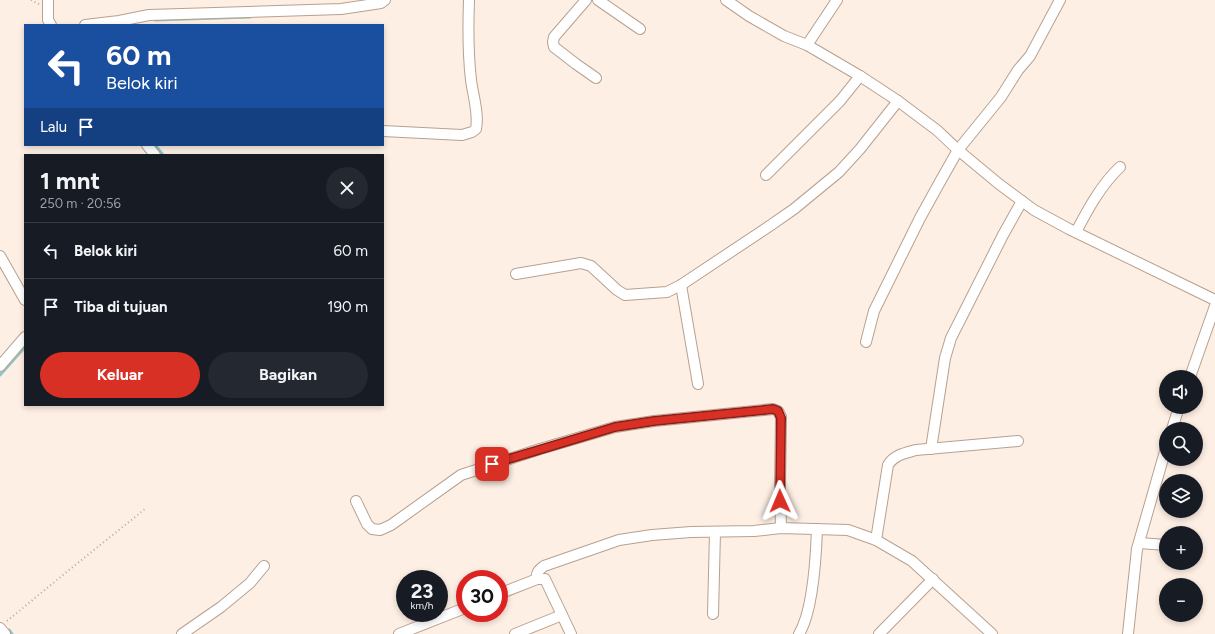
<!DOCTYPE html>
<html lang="id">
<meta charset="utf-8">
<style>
:root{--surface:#171b24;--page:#242831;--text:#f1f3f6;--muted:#9ea1a6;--line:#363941;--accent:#d93025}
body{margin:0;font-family:Figtree,sans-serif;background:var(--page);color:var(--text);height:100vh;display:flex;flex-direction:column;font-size:15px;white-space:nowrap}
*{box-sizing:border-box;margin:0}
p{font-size:13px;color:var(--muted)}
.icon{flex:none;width:22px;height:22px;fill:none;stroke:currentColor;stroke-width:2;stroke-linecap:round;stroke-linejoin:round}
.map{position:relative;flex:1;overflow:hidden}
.panel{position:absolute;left:24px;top:154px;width:360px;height:252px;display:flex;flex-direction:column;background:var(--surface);border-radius:0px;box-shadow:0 2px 6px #0003}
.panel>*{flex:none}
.banner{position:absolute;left:24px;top:24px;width:360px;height:122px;border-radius:0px;box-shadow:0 2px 6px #0003;background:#1a4fa0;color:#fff;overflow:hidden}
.tools{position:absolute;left:1159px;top:370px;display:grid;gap:8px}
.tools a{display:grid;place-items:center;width:44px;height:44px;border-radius:50%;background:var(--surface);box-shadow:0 2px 6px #0003;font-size:20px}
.speed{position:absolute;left:396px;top:570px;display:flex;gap:8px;font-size:20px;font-weight:700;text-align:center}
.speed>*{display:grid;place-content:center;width:52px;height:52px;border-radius:50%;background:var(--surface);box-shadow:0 2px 6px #0003;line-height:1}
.speed small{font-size:10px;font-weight:400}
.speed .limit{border:6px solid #d22;background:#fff;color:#111}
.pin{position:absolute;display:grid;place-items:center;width:34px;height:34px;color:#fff;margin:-17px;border-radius:8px;box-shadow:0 2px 6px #0006}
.me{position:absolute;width:44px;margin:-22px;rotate:359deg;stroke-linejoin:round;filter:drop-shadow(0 0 3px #0008)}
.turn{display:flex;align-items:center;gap:14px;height:84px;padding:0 16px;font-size:18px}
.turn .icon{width:52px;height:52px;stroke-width:2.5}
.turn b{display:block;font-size:28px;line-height:34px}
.then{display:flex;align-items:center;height:38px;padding:0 16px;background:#0003;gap:8px;font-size:15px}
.round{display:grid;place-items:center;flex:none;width:42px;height:42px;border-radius:21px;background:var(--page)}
.overview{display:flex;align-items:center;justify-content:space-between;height:68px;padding:0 16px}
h1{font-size:24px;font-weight:700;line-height:30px}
.action{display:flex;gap:8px;margin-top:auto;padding:8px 16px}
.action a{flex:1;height:46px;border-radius:24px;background:var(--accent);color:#fff;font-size:16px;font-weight:700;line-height:46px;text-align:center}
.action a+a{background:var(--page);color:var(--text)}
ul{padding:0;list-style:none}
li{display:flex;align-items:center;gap:12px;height:56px;padding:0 16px;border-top:1px solid var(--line)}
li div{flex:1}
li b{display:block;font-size:15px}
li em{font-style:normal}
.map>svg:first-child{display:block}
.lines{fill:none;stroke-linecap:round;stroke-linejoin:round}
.stream{stroke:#8ec5cb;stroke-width:3}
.minor-casing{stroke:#b8a18f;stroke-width:12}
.path{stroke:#b6aaa0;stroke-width:2;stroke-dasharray:1 3;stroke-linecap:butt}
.minor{stroke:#fff;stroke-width:10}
.route-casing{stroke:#8d1f18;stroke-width:10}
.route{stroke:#d93025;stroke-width:7}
</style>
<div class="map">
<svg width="1215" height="634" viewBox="0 0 1215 634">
<rect width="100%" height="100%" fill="#feefe4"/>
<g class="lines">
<!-- stream -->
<g class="stream">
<polyline points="155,20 250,17"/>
<polyline points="155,145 163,155"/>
<polyline points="0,375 25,347"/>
<polyline points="9,630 12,634"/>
</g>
<!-- minor casing -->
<g class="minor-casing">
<g id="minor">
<polyline points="48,0 48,20 51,25"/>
<polyline points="586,0 554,37 553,42 554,47 576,64 596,78"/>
<polyline points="598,0 640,29"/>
<polyline points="726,0 749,16 784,36 807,45 860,76 898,101 938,131 958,150 999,184 1034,210 1069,229 1215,300"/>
<polyline points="85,25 119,21 149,15 341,9 381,3 385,0"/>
<polyline points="807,45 837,0"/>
<path d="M383,131l79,4 10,-3 4,-3c3,-16 -3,-33 -5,-49 -3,-26 -3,-53 -2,-80"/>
<polyline points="147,145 155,155"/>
<polyline points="766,175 840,101 860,76"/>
<path d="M1076,232c12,-23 25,-47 44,-65"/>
<polyline points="0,256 25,300"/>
<polyline points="516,274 581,263 591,266 617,290 625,295 667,292 681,285 771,225 794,209 839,172 860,149 898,101"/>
<polyline points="681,285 698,384"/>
<polyline points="866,342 874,311 920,218 941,180 958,150 1001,97 1018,70 1030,56 1060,0"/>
<polyline points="0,366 25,337"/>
<polyline points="1190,377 1215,306"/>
<polyline points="1172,429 1179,407"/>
<polyline points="931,449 945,358 951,338 1003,235 1022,201"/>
<polyline points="356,501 367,524 372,529 380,530 391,525 461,475 540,449 615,427 654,421 773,409 778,411 781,417 780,488 781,528"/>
<path d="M876,540l12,-75c6,-10 17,-12 28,-15l102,-9"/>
<polyline points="1139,543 1166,545"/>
<path d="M537,579c-1,-7 2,-9 7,-13l75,-26 33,-5 39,-3 63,-1 27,-3 67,2 28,10 36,21 80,73"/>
<polyline points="499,594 537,579 545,579 571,634"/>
<polyline points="713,614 715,532"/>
<polyline points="0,628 5,634"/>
<polyline points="182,634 221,607 250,583 264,566"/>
<polyline points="399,634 465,608"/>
<polyline points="515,634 562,615"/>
<path d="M799,634c14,-23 17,-77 18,-105"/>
<polyline points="879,634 933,579"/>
<polyline points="1128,634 1137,549 1166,448"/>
</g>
</g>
<!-- path -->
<g class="path">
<polyline points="31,0 39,4"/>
<polyline points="7,621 69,570 145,509"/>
</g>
<!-- minor -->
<use href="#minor" class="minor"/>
</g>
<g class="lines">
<!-- route casing -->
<g class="route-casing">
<polyline id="route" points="492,464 615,427 654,421 773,409 778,411 781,418 780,501"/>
</g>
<!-- route -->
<use href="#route" class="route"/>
</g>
</svg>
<div class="tools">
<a><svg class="icon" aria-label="sound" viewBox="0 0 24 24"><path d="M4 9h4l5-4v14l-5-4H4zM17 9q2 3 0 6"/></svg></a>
<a><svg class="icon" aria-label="search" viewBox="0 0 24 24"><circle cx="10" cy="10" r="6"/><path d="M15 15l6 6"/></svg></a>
<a><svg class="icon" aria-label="layers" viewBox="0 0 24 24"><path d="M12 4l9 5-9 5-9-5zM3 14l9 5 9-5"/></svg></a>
<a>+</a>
<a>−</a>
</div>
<div class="speed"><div>23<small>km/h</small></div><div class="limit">30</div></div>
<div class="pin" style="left:492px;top:464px;background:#d93025"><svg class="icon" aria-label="arrive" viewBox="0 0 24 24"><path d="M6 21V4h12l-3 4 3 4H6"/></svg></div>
<svg class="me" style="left:780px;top:501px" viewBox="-20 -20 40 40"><path d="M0-17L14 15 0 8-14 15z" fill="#d93025" stroke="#fff" stroke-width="4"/></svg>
<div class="banner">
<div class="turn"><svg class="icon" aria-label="left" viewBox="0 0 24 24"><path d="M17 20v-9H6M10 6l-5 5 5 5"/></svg><div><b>60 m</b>Belok kiri</div></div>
<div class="then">Lalu<svg class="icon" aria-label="arrive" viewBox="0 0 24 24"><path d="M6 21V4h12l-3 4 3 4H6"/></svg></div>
</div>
<section class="panel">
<div class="overview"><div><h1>1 mnt</h1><p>250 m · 20:56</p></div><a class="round"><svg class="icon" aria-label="close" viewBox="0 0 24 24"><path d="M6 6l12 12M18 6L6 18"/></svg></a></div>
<ul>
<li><svg class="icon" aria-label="left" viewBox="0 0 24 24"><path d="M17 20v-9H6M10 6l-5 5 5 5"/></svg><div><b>Belok kiri</b></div><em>60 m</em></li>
<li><svg class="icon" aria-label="arrive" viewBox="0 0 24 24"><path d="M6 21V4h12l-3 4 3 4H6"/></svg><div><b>Tiba di tujuan</b></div><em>190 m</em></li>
</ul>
<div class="action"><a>Keluar</a><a>Bagikan</a></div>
</section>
</div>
